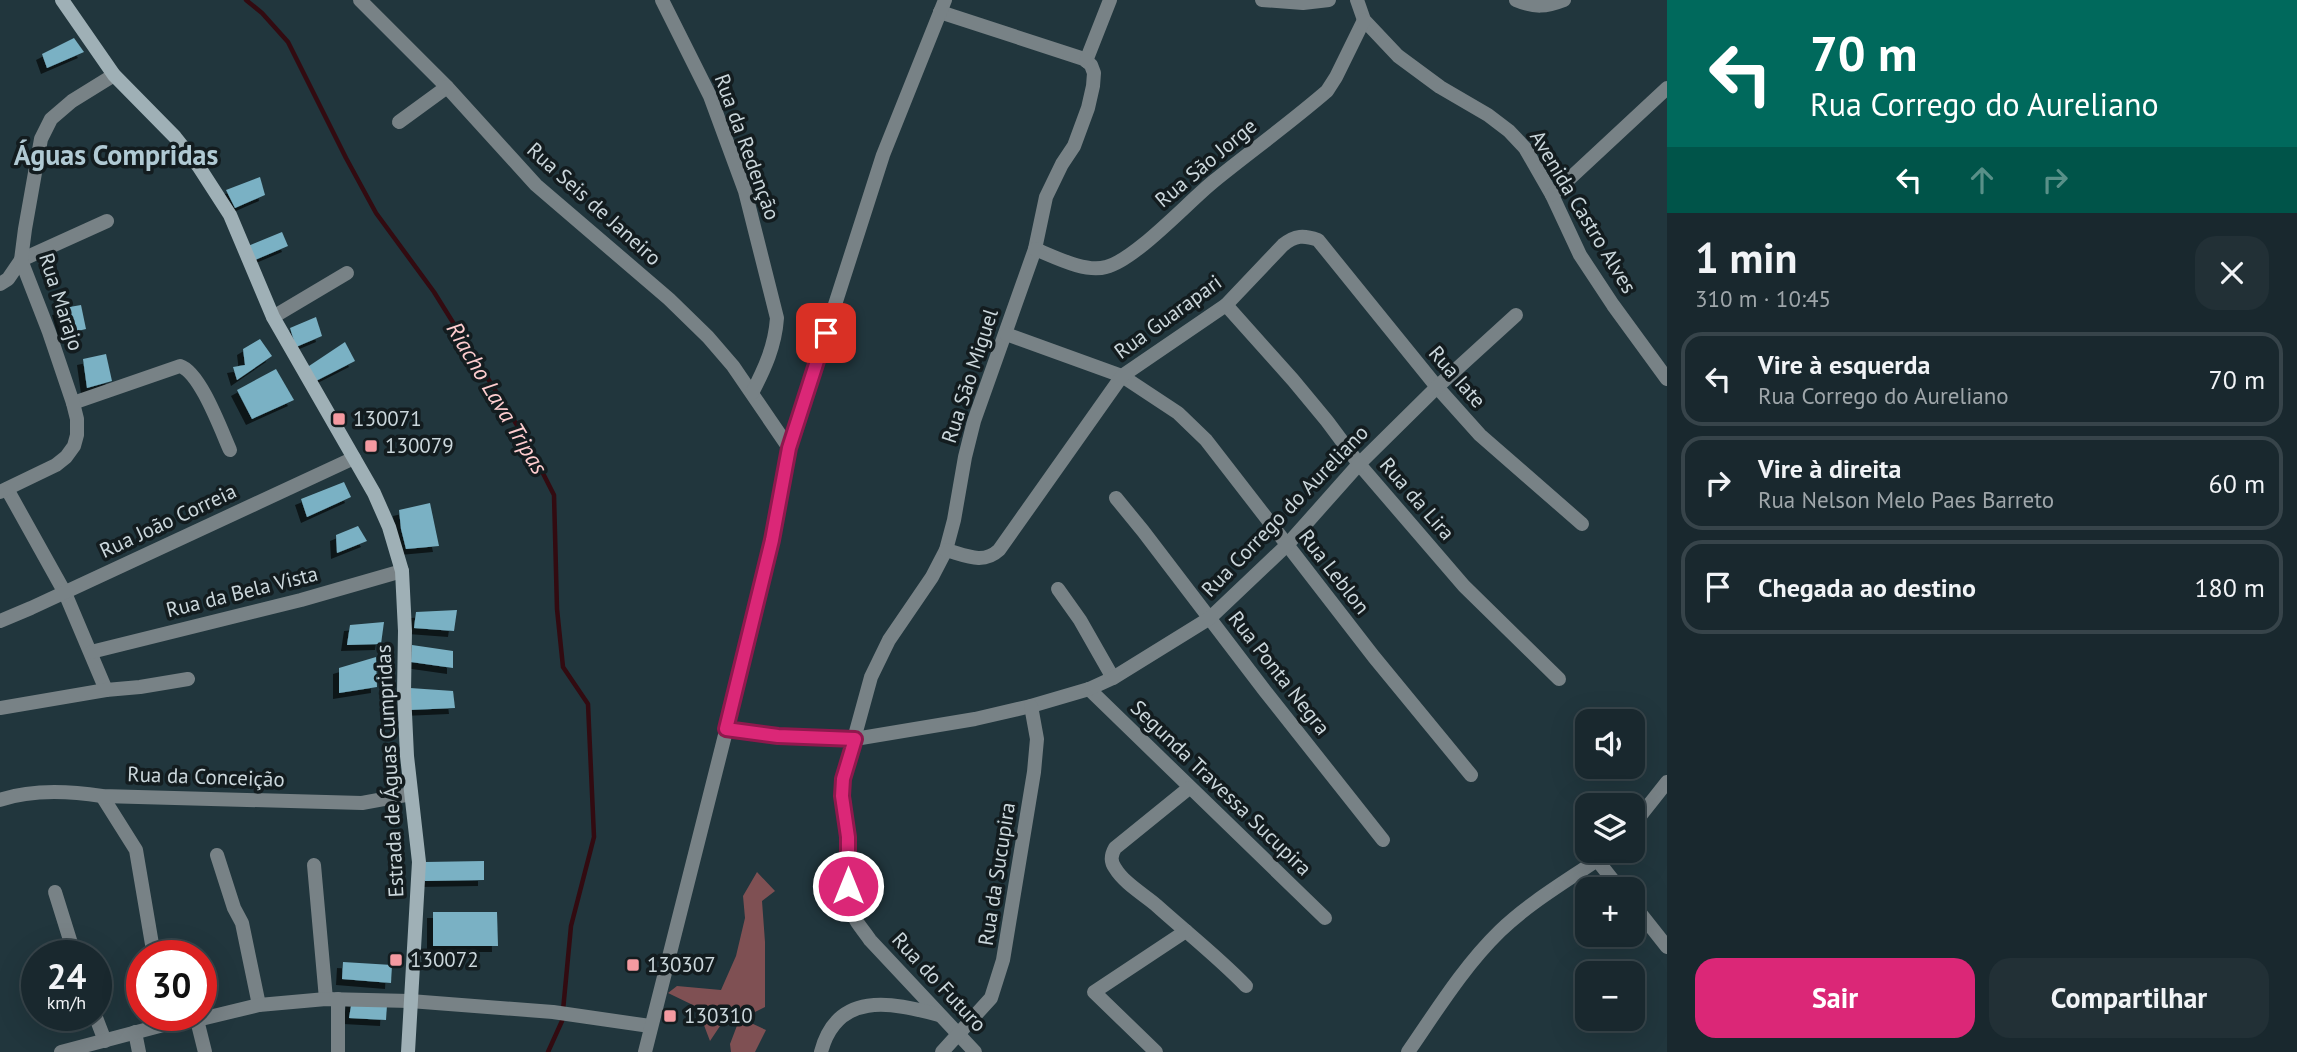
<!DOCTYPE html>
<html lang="pt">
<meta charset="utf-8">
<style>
:root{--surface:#19282e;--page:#223036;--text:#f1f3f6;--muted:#9fa6aa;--line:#37444a;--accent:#db2777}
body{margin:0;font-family:"PT Sans",sans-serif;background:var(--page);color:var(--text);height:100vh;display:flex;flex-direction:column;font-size:26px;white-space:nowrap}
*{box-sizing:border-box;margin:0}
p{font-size:23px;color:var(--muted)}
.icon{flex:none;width:38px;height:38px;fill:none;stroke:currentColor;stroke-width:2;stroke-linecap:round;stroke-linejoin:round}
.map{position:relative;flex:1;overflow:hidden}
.details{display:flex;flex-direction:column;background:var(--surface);width:630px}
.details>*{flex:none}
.top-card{background:#00695c;color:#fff;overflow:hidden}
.controls{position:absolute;left:1575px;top:709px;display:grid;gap:14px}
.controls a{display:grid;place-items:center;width:70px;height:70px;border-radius:14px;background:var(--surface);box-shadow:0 7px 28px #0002,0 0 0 2px var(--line);font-size:35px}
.speed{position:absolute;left:21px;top:940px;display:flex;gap:14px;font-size:35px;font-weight:700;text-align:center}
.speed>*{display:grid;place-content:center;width:91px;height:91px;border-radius:50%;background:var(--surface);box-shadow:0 7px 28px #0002,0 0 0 2px var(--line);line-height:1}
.speed small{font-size:18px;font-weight:400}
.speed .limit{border:10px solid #d22;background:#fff;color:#111}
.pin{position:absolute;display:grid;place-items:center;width:60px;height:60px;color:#fff;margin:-30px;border-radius:14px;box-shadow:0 4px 10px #0006}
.me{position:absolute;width:77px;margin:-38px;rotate:0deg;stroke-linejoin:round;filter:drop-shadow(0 0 5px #0008)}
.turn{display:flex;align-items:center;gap:24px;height:147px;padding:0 28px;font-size:32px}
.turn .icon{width:91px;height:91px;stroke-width:2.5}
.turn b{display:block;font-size:49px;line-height:60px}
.lanes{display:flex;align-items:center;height:66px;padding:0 28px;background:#0003;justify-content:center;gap:35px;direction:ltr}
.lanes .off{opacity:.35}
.round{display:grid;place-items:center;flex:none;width:74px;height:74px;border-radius:21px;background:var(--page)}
.head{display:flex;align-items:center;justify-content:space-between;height:119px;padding:0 28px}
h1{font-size:42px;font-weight:600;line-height:52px}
.cta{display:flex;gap:14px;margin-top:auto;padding:14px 28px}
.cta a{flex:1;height:80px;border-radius:21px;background:var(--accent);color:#fff;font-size:28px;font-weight:600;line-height:80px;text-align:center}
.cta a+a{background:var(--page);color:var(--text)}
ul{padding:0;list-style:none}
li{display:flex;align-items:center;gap:21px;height:94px;margin:0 14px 10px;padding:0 14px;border:4px solid var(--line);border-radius:21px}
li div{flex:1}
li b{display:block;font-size:26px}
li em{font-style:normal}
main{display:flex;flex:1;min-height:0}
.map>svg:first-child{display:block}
.forest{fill:#7f5053}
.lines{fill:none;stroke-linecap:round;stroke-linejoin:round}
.stream{stroke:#320b11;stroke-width:4.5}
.building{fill:#7ab1c4;filter:url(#shadow)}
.minor{stroke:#788286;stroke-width:14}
.tertiary{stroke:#788286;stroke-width:14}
.secondary{stroke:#9fb0b6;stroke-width:14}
.route-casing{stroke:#8e194d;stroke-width:18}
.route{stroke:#db2777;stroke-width:12}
.poi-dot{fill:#f49aa1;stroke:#131c1f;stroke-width:2.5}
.labels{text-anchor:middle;stroke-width:7;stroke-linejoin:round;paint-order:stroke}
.street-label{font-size:21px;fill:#cbd7dc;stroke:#131c1f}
.poi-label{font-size:21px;fill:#cbd7dc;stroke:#131c1f;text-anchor:start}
.water-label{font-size:23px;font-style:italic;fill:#ffcdcf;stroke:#131c1f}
.district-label{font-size:28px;font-weight:bold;fill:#b0c9d3;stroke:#131c1f}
</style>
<main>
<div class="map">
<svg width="1667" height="1052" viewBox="0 0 1667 1052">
<defs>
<filter id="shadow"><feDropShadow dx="-6" dy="6" stdDeviation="0" flood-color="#0009"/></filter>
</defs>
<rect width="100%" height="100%" fill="#21363d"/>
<!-- forest -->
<polygon class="forest" points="757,872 775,891 762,901 765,942 765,1007 755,1012 751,1023 766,1030 755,1052 731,1052 730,1044 738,1023 726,1017 710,1041 697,1007 668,993 677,986 721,990 736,956 745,918 743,896"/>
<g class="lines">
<!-- stream -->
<polyline class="stream" points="246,0 262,13 288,42 346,158 376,213 434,292 525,438 554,495 557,609 563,667 588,704 594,837 571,926 562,1021 548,1052"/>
</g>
<!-- building -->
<g class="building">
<polygon points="74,38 84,52 47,68 42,54"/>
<polygon points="260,177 265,195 235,208 226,190"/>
<polygon points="282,232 288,246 255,260 248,246"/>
<polygon points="81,305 86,329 65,334 58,309"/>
<polygon points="316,317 322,336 296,347 290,328"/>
<polygon points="260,339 272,356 237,380 233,367 245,365 243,349"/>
<polygon points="345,342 355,361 314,382 306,368"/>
<polygon points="106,354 112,381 87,388 83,359"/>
<polygon points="276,369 294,400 252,419 237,390"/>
<polygon points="344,482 351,497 307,517 301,499"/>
<polygon points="430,503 439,546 406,549 401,529 399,510"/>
<polygon points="358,526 367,541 337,553 336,535"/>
<polygon points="457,610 454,631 414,628 416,612"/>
<polygon points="384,622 381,644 347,645 350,625"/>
<polygon points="412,645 453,651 453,668 411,662"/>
<polygon points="376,657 377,687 339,693 339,668"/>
<polygon points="410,688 453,691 455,708 409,710"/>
<polygon points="484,861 484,880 425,881 425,862"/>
<polygon points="433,912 497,912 498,946 433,946"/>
<polygon points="343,962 392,965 391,983 342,979"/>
<polygon points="352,1000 387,1005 386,1020 349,1018"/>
</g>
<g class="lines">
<!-- minor -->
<g class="minor">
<polyline points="360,0 447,87 536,185 669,299 708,337 733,366 789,448"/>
<path d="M662,0l48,96 35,95 32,127c-2,28 -12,50 -25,75"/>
<polyline points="1262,0 1303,3 1329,0"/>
<polyline points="1357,0 1364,20 1398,56 1440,87 1488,115 1509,131 1525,148 1552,195 1580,255 1613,305 1667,379"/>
<path d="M1516,0c19,8 30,7 48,0"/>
<path d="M940,12l144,47 7,6 3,8 -1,13 -5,22 -14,38 -12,18 -16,33 -11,52 -61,172 -9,36 -11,63 -8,30 -14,27 -43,63 -18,37 -28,102c-1,19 4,36 5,55 2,28 -7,63 9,88 4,6 9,12 13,18l105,112"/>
<polyline points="1086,61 1110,0"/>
<polyline points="399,122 447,87"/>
<polyline points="1552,195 1667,88"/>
<path d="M1035,249c20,8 50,24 71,18 29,-7 82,-65 108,-86 37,-30 76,-58 113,-90l9,-14 28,-57"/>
<polyline points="0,284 8,279 21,260 107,221"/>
<polyline points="1226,305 1293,380 1327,421 1359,464 1464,586 1559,679"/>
<polyline points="273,317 347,273"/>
<polyline points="1006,334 1122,376 1178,413 1206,440 1374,657 1471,775"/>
<path d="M73,403l107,-37c20,6 41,64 50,84"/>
<polyline points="7,489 65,593 106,690"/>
<polyline points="0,492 56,465 66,457 74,446 77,435 77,419 73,403 49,332 21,260 25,229 41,139 51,119 72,101 114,75"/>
<polyline points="1116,498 1143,531 1265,691 1383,840"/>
<path d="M946,550c19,5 37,15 53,0l123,-174 104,-71 57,-60c12,-10 21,-10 35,-5l119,147 43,48 102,89"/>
<polyline points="1058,589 1080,620 1113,678"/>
<polyline points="0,621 31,608 354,458"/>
<polyline points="91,652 301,600 402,571"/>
<polyline points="1089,689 1325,918"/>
<polyline points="0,708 106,690 140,687 188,679"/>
<polyline points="726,729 778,736 855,739 975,719 1031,706 1089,689 1113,678 1210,618 1287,545 1359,464 1437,387 1516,315"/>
<path d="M1189,788l-74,60c-4,7 -5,13 0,20 9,15 28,26 41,37 30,27 62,52 90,81"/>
<polyline points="102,796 136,850 154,956"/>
<path d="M0,800c32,-11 69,-9 102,-4l260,7 49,-9"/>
<polyline points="1633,825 1667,782"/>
<polyline points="1607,850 1597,860 1620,889"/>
<polyline points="217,855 234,908 242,923 259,1005"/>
<polyline points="314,865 326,999"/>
<polyline points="55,892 75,956"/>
<polyline points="1633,904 1667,947"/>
<polyline points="95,1015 105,1041"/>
<polyline points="197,1020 205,1052"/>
<polyline points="135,1032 139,1052"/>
<polyline points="61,1052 171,1023 197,1020 259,1005 326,999 410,1001 553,1012 650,1026"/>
<polyline points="338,1052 338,999"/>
<polyline points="645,1052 750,636 772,540 789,448 883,155 945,0"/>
<path d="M821,1052c16,-61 70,-50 118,-37"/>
<polyline points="942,1052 991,998 1003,960 1034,772 1037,739 1031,706"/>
<polyline points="1156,1052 1094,992 1186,931"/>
</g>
<!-- tertiary -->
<path class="tertiary" d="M1408,1052c29,-42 56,-86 92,-121 29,-28 65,-49 97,-71"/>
<!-- secondary -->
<polyline class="secondary" points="62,0 114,75 175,137 199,167 230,215 273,317 374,493 389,527 402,571 405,631 404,692 407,756 419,862 408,1052"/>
</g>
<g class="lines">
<!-- route casing -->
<g class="route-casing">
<polyline id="route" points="826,333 789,448 772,540 726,729 778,736 855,739 843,779 842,796 848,837 848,886"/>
</g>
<!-- route -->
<use href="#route" class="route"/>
</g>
<!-- markers -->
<g class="poi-dot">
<rect x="332" y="412" width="14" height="14" rx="3.5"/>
<rect x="364" y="439" width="14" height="14" rx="3.5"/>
<rect x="389" y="953" width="14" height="14" rx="3.5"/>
<rect x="626" y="958" width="14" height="14" rx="3.5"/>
<rect x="663" y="1009" width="14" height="14" rx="3.5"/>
</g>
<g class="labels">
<!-- street labels -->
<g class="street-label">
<text transform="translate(747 147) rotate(70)" y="7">Rua da Redenção</text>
<text transform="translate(1206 163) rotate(-40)" y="7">Rua São Jorge</text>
<text transform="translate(594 204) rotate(42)" y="7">Rua Seis de Janeiro</text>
<text transform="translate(1583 212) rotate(59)" y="7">Avenida Castro Alves</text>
<text transform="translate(61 302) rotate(72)" y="7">Rua Marajo</text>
<text transform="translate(1168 317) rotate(-36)" y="7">Rua Guarapari</text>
<text transform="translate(970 376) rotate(-72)" y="7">Rua São Miguel</text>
<text transform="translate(1457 377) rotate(49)" y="7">Rua Iate</text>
<text transform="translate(1417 499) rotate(49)" y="7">Rua da Lira</text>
<text transform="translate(1285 511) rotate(-46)" y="7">Rua Corrego do Aureliano</text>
<text transform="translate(168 521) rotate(-25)" y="7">Rua João Correia</text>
<text transform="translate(1334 572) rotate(52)" y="7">Rua Leblon</text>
<text transform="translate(242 592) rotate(-14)" y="7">Rua da Bela Vista</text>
<text transform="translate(1279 673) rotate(52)" y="7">Rua Ponta Negra</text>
<text transform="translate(390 771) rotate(-93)" y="7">Estrada de Águas Cumpridas</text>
<text transform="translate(206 777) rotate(2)" y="7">Rua da Conceição</text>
<text transform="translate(1221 788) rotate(44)" y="7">Segunda Travessa Sucupira</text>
<text transform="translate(997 874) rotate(-81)" y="7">Rua da Sucupira</text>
<text transform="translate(939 982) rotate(47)" y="7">Rua do Futuro</text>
</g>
<!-- poi labels -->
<g class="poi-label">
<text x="353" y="426">130071</text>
<text x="385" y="453">130079</text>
<text x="410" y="967">130072</text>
<text x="647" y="972">130307</text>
<text x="684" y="1023">130310</text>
</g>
<!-- water labels -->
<g class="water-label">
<text transform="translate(497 398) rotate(59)" y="8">Riacho Lava Tripas</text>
</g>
<!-- district labels -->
<g class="district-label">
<text x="116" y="165">Águas Compridas</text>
</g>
</g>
</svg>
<div class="controls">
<a><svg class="icon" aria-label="sound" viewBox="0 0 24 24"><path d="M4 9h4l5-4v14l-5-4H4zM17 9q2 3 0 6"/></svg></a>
<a><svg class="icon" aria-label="layers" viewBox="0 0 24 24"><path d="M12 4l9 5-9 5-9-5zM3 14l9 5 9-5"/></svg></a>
<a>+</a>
<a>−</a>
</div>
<div class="speed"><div>24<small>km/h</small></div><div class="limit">30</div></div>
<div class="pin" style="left:826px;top:333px;background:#d93025"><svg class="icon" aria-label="arrive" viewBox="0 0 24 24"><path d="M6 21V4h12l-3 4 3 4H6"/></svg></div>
<svg class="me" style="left:848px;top:886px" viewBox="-20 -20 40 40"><circle r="17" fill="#db2777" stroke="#fff" stroke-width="3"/><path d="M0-11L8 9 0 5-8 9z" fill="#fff"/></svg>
</div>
<section class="details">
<div class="top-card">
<div class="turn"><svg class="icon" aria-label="left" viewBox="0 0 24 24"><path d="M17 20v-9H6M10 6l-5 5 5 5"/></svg><div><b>70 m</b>Rua Corrego do Aureliano</div></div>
<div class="lanes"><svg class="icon" aria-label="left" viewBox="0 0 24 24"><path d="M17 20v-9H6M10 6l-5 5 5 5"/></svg><svg class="icon off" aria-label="ahead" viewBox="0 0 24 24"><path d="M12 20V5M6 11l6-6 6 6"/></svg><svg class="icon off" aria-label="right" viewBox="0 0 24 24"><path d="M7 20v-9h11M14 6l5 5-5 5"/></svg></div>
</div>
<div class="head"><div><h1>1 min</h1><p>310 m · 10:45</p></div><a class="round"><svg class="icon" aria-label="close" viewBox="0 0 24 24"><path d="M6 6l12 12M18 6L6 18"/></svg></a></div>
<ul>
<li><svg class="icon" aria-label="left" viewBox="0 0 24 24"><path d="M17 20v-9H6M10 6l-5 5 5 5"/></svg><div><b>Vire à esquerda</b><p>Rua Corrego do Aureliano</p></div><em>70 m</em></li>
<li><svg class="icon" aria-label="right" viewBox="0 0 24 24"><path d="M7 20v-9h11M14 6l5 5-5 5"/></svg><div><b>Vire à direita</b><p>Rua Nelson Melo Paes Barreto</p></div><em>60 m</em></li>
<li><svg class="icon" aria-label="arrive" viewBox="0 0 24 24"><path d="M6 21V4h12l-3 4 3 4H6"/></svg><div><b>Chegada ao destino</b></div><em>180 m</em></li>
</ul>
<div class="cta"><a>Sair</a><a>Compartilhar</a></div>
</section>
</main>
